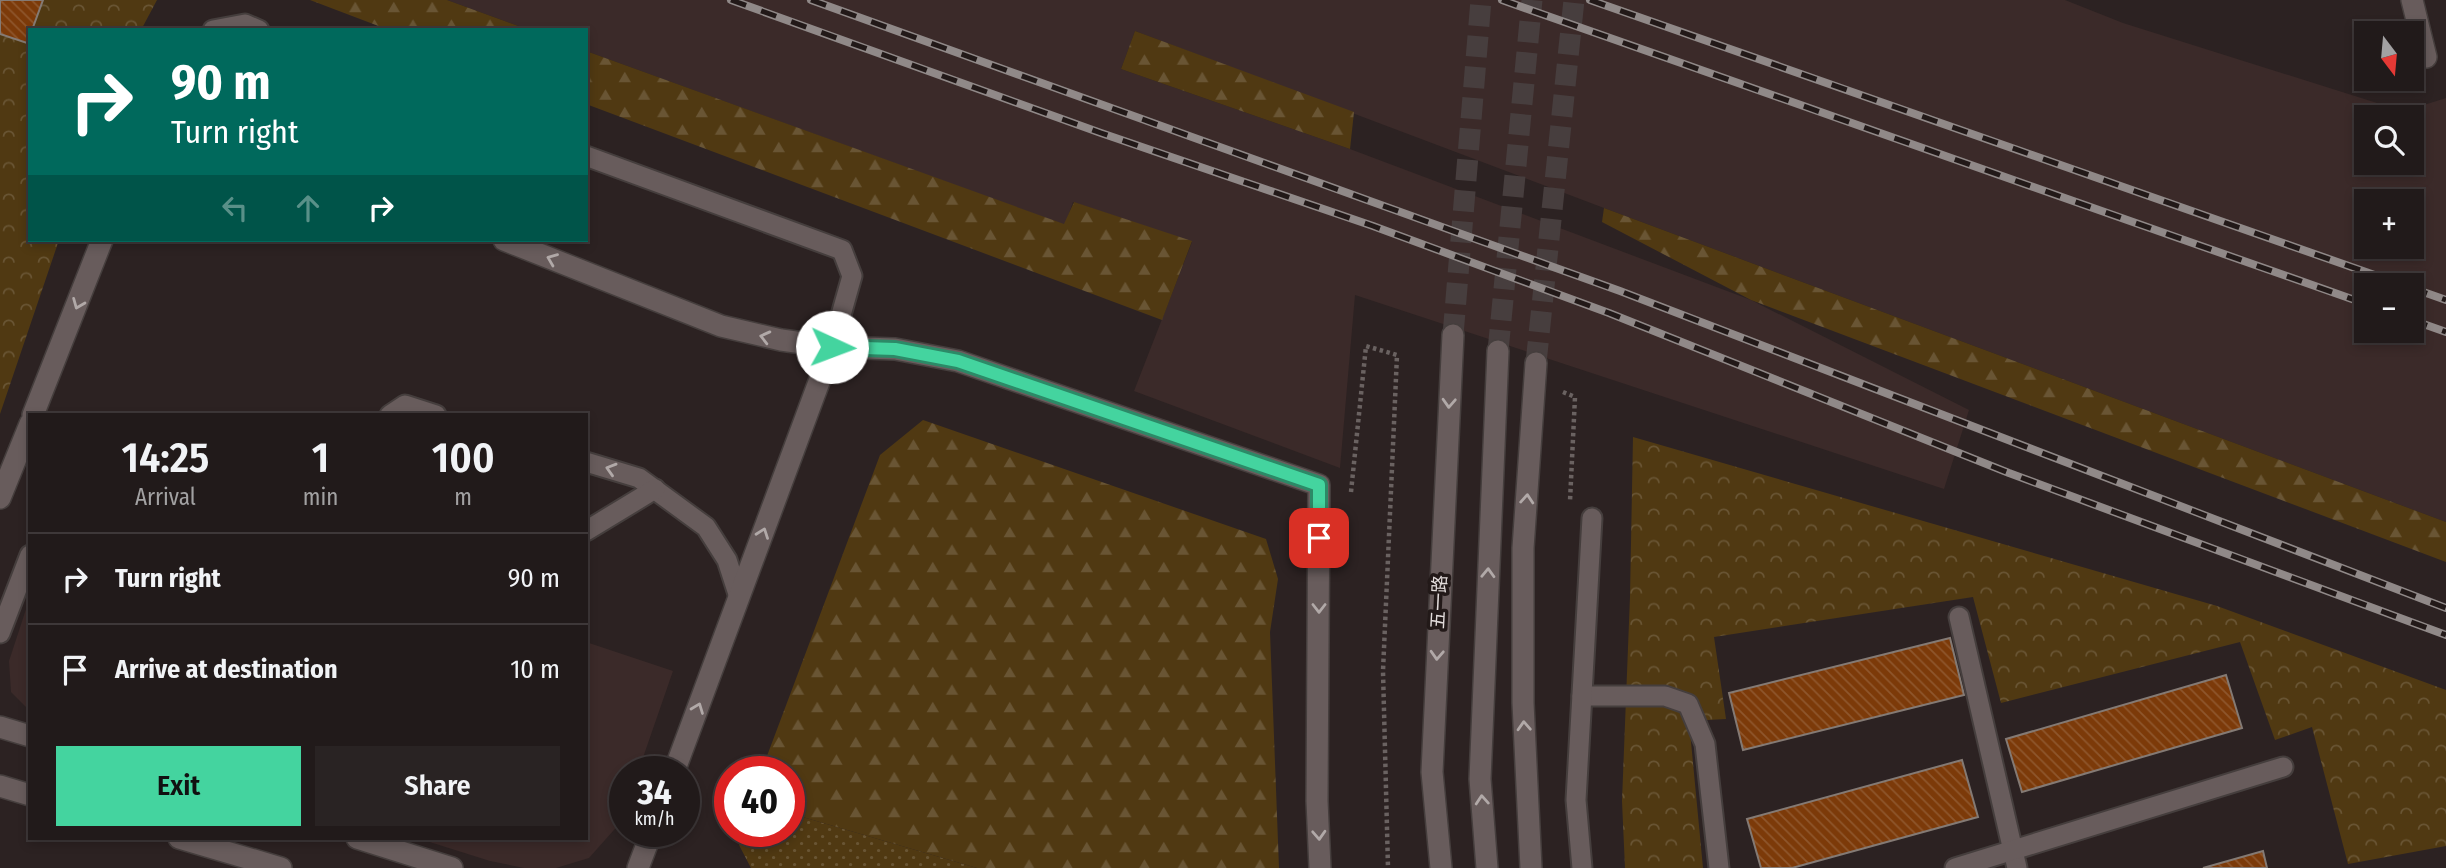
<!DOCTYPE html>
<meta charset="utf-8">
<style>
:root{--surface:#211a1a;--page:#292323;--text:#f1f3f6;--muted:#a2a1a2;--line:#3e3839;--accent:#44d49f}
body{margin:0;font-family:"Fira Sans Condensed","Noto Sans SC",sans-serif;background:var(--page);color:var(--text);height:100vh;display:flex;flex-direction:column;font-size:26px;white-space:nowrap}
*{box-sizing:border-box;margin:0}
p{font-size:23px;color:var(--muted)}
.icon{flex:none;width:38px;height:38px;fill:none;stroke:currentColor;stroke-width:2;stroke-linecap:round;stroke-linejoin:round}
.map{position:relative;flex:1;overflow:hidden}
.drawer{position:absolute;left:28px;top:413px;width:560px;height:427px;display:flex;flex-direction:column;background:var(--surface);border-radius:0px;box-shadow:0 4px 10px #0003,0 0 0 2px var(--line)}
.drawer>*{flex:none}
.top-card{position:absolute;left:28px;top:28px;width:560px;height:214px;border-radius:0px;box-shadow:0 4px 10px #0003,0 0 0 2px var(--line);background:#00695c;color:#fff;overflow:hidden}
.needle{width:46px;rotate:164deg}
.controls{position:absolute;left:2354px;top:21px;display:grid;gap:14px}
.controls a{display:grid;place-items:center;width:70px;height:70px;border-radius:0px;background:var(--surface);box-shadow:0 4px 10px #0003,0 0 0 2px var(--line);font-size:35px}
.speed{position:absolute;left:609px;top:756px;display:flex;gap:14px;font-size:35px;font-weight:700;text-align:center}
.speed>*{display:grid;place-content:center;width:91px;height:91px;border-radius:50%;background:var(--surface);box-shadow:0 4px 10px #0003,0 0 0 2px var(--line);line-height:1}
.speed small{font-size:18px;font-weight:400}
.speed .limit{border:10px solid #d22;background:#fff;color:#111}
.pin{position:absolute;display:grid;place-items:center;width:60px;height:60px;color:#fff;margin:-30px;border-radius:14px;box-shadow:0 4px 10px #0006}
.me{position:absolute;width:77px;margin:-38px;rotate:92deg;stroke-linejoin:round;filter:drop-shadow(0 0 5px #0008)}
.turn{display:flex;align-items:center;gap:24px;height:147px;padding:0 28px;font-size:32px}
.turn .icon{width:91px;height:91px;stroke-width:2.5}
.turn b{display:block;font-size:49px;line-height:60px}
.lanes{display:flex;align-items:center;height:66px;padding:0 28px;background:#0003;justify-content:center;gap:35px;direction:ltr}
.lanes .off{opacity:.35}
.eta{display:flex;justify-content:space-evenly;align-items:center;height:119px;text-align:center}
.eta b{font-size:42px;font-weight:600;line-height:49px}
.cta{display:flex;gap:14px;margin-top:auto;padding:14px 28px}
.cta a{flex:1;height:80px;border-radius:0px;background:var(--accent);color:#111;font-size:28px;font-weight:600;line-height:80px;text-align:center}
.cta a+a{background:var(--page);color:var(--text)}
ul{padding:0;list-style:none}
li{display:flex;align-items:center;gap:21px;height:91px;padding:0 28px;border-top:2px solid var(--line)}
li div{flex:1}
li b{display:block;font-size:26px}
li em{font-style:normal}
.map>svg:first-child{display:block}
.built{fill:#3b2a29;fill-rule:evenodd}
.grass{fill:url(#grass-dots)}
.forest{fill:url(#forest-firs)}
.park{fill:url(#park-crowns)}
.building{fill:url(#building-back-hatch);stroke:#847a74;stroke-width:2}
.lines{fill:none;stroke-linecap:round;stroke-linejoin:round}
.secondary-tunnel{stroke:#473e3e;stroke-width:21;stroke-dasharray:21 10;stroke-linecap:butt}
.lane-casing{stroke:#453e3d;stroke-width:23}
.street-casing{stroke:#453e3d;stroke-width:24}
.secondary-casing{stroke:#453e3d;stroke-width:24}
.path{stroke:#6a6261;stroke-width:4.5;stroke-dasharray:3.5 3.5;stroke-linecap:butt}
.lane{stroke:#685c5c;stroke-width:19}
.street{stroke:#685c5c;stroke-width:21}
.secondary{stroke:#685c5c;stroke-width:21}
.rail-casing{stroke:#908988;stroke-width:8}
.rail{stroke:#221918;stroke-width:5;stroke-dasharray:16;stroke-linecap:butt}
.oneway{stroke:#b1a9a8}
.route-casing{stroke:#2c8a67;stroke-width:18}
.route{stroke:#44d49f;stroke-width:12}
.labels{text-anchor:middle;stroke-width:7;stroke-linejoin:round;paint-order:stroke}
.street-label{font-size:18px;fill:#e2dcdb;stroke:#221918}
</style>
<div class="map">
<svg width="2446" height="868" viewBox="0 0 2446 868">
<defs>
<pattern id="grass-dots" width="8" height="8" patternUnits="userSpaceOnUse" patternTransform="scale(1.75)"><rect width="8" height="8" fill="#503912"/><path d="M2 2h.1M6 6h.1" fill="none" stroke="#695534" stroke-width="1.8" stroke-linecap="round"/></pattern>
<pattern id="forest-firs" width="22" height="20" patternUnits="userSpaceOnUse" patternTransform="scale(1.75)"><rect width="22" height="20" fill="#503912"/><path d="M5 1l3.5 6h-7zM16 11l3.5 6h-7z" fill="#695534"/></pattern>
<pattern id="park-crowns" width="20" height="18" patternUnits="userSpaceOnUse" patternTransform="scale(1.75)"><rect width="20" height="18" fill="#503912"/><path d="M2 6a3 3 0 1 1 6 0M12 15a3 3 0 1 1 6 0" fill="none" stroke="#695534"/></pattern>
<pattern id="building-back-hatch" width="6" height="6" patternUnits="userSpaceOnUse" patternTransform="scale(1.75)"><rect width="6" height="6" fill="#7c3a09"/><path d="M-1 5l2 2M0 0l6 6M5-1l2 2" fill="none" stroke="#8e562c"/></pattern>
</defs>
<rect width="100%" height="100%" fill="#2c2222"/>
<!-- built -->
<g class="built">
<path d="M447,0h1618l58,23 273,86 31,-5 19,-6v424l-842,-314 -469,-177 -14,38 229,80 401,151 218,110 -25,79 -589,-194 -15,173 -206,-77 58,-149 -119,-40 -8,23 -479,-174v-21h-57zM2366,117h46v46h-46zM2366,201h46v46h-46zM2366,285h46v46h-46z"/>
<polygon points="30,597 30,711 11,692 9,661"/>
<polygon points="586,642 673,671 638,772 625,772 625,811 621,822 589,858 556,868 524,868 490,861 417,838 586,838"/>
</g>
<!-- grass -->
<polygon class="grass" points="789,813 977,868 751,868 739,845 743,831 789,831"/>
<!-- forest -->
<g class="forest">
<polygon points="310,0 447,0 529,30 389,30"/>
<polygon points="1135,31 1354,112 1350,149 1121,69"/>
<polygon points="586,51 1064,224 1074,202 1192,241 1162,320 586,104"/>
<polygon points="1604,208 2446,522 2446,562 1751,300 1602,222"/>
<polygon points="923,420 1266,539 1278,579 1270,632 1279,868 977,868 789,813 789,772 761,772 880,455"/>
</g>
<!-- park -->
<g class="park">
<polygon points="43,0 157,0 141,30 32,30"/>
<polygon points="0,34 27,43 30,37 30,240 59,240 0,414"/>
<polygon points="1633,437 2217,606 2446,690 2446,846 2348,864 2312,727 2275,740 2240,642 2001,703 1973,597 1714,637 1726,719 1689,721 1703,868 1625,868 1622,801 1630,597"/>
</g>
<!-- building -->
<g class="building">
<polygon points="0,0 43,0 32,30 30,30 27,43 0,34"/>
<polygon points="1950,638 1964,695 1743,750 1729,693"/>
<polygon points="2226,675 2242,728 2022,792 2006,739"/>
<polygon points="1962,760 1978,817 1792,868 1761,868 1747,819"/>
<polygon points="2263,851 2267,868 2203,868"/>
</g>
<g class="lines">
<!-- secondary-tunnel -->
<g class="secondary-tunnel">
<polyline points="1453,335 1481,0"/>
<polyline points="1498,351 1532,0"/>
<polyline points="1536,363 1574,0"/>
</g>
<!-- lane casing -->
<g class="lane-casing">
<g id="lane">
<polyline points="213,30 245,24 259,30"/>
<polyline points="586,156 842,250 852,276 832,347"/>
<polyline points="390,415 405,405 436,415"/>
<polyline points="586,462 639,478 706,527 727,560 739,597"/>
<polyline points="586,531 655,489"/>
<polyline points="1959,617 2017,868"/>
<polyline points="0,633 30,555"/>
<polyline points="1582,696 1665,696 1688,704 1705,744 1719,868"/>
<polyline points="1582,868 1576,800 1592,518"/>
<polyline points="1955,868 2283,767"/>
</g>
</g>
<!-- street casing -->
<g class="street-casing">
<polyline id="street" points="2412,0 2426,57"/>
</g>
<!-- secondary casing -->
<g class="secondary-casing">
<g id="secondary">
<polyline points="504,240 721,326 781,340 832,347 895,349 958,361 1319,485 1317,801 1320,868"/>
<polyline points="33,415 102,240"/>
<polyline points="0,498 30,424"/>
<polyline points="0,727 30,736"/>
<polyline points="674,772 832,347"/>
<polyline points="0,786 30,795"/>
<polyline points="179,838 281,868"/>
<polyline points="357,838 452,868"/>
<polyline points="638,868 652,831"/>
<polyline points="1441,868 1432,772 1453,335"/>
<polyline points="1487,868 1480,779 1498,351"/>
<polyline points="1531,868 1523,703 1523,548 1536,363"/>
</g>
</g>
<!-- path -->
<g class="path">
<polyline points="1563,392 1575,397 1570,501"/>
<polyline points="1351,492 1366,346 1397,355 1383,671 1388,868"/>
</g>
<!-- lane -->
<use href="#lane" class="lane"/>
<!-- street -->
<use href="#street" class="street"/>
<!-- secondary -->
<use href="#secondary" class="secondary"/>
<!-- rail casing -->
<g class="rail-casing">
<g id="rail">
<polyline points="731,0 1101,133 1373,226 1609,313 2009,473 2446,635"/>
<polyline points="811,0 1620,291 2446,608"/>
<polyline points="1502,0 2366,304"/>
<polyline points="1590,0 2403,285"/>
<polyline points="2412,288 2446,300"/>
<polyline points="2412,320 2446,332"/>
</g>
</g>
<!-- rail -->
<use href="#rail" class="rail"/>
</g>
<!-- one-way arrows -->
<defs><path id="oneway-chevron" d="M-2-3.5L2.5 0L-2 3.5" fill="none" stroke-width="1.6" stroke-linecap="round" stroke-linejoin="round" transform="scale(1.75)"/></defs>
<g class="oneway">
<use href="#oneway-chevron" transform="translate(552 259) rotate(-158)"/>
<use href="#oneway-chevron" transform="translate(78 304) rotate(112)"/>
<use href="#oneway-chevron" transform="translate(765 337) rotate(-166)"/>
<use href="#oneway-chevron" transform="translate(1449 403) rotate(93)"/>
<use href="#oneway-chevron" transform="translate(611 469) rotate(-163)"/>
<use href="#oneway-chevron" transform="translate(1527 499) rotate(-86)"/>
<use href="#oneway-chevron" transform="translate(763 533) rotate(-70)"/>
<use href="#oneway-chevron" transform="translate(1488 573) rotate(-88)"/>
<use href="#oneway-chevron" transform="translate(1319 608) rotate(90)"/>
<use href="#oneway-chevron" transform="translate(1437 655) rotate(93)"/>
<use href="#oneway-chevron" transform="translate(698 708) rotate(-69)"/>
<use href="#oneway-chevron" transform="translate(1524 726) rotate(-93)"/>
<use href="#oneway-chevron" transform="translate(1482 800) rotate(-94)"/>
<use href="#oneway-chevron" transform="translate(1319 835) rotate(87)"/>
</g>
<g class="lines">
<!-- route casing -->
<g class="route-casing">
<polyline id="route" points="832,347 895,349 958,361 1319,485 1319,538"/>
</g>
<!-- route -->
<use href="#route" class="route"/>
</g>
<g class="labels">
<!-- street labels -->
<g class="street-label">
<text transform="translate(1439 602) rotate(-87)" y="6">五一路</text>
</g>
</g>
</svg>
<div class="controls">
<a><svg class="needle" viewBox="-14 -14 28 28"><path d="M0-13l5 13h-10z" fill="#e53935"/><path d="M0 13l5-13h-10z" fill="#a2a1a2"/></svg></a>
<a><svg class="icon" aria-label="search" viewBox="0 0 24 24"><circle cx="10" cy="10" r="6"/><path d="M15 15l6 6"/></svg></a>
<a>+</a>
<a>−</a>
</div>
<div class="speed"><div>34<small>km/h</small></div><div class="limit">40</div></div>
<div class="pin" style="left:1319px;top:538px;background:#d93025"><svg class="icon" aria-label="arrive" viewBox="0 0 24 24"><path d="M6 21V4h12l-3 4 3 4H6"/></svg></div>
<svg class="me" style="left:832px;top:347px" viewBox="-20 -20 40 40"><circle r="19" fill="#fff"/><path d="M0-13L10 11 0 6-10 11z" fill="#44d49f"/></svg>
<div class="top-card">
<div class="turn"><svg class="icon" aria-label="right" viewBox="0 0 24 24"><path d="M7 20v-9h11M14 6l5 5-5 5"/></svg><div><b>90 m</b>Turn right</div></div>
<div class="lanes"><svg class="icon off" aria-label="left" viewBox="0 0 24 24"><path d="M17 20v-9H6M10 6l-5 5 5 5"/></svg><svg class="icon off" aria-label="ahead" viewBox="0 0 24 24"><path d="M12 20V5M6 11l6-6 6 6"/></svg><svg class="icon" aria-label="right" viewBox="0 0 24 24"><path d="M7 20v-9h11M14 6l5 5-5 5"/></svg></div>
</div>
<section class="drawer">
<div class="eta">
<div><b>14:25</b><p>Arrival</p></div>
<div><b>1</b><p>min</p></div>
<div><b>100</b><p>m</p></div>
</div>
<ul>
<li><svg class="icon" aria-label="right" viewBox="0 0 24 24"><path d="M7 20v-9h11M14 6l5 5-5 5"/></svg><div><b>Turn right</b></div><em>90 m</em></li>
<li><svg class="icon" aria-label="arrive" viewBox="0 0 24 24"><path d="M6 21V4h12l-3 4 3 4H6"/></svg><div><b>Arrive at destination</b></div><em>10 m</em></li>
</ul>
<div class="cta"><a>Exit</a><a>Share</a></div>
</section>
</div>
